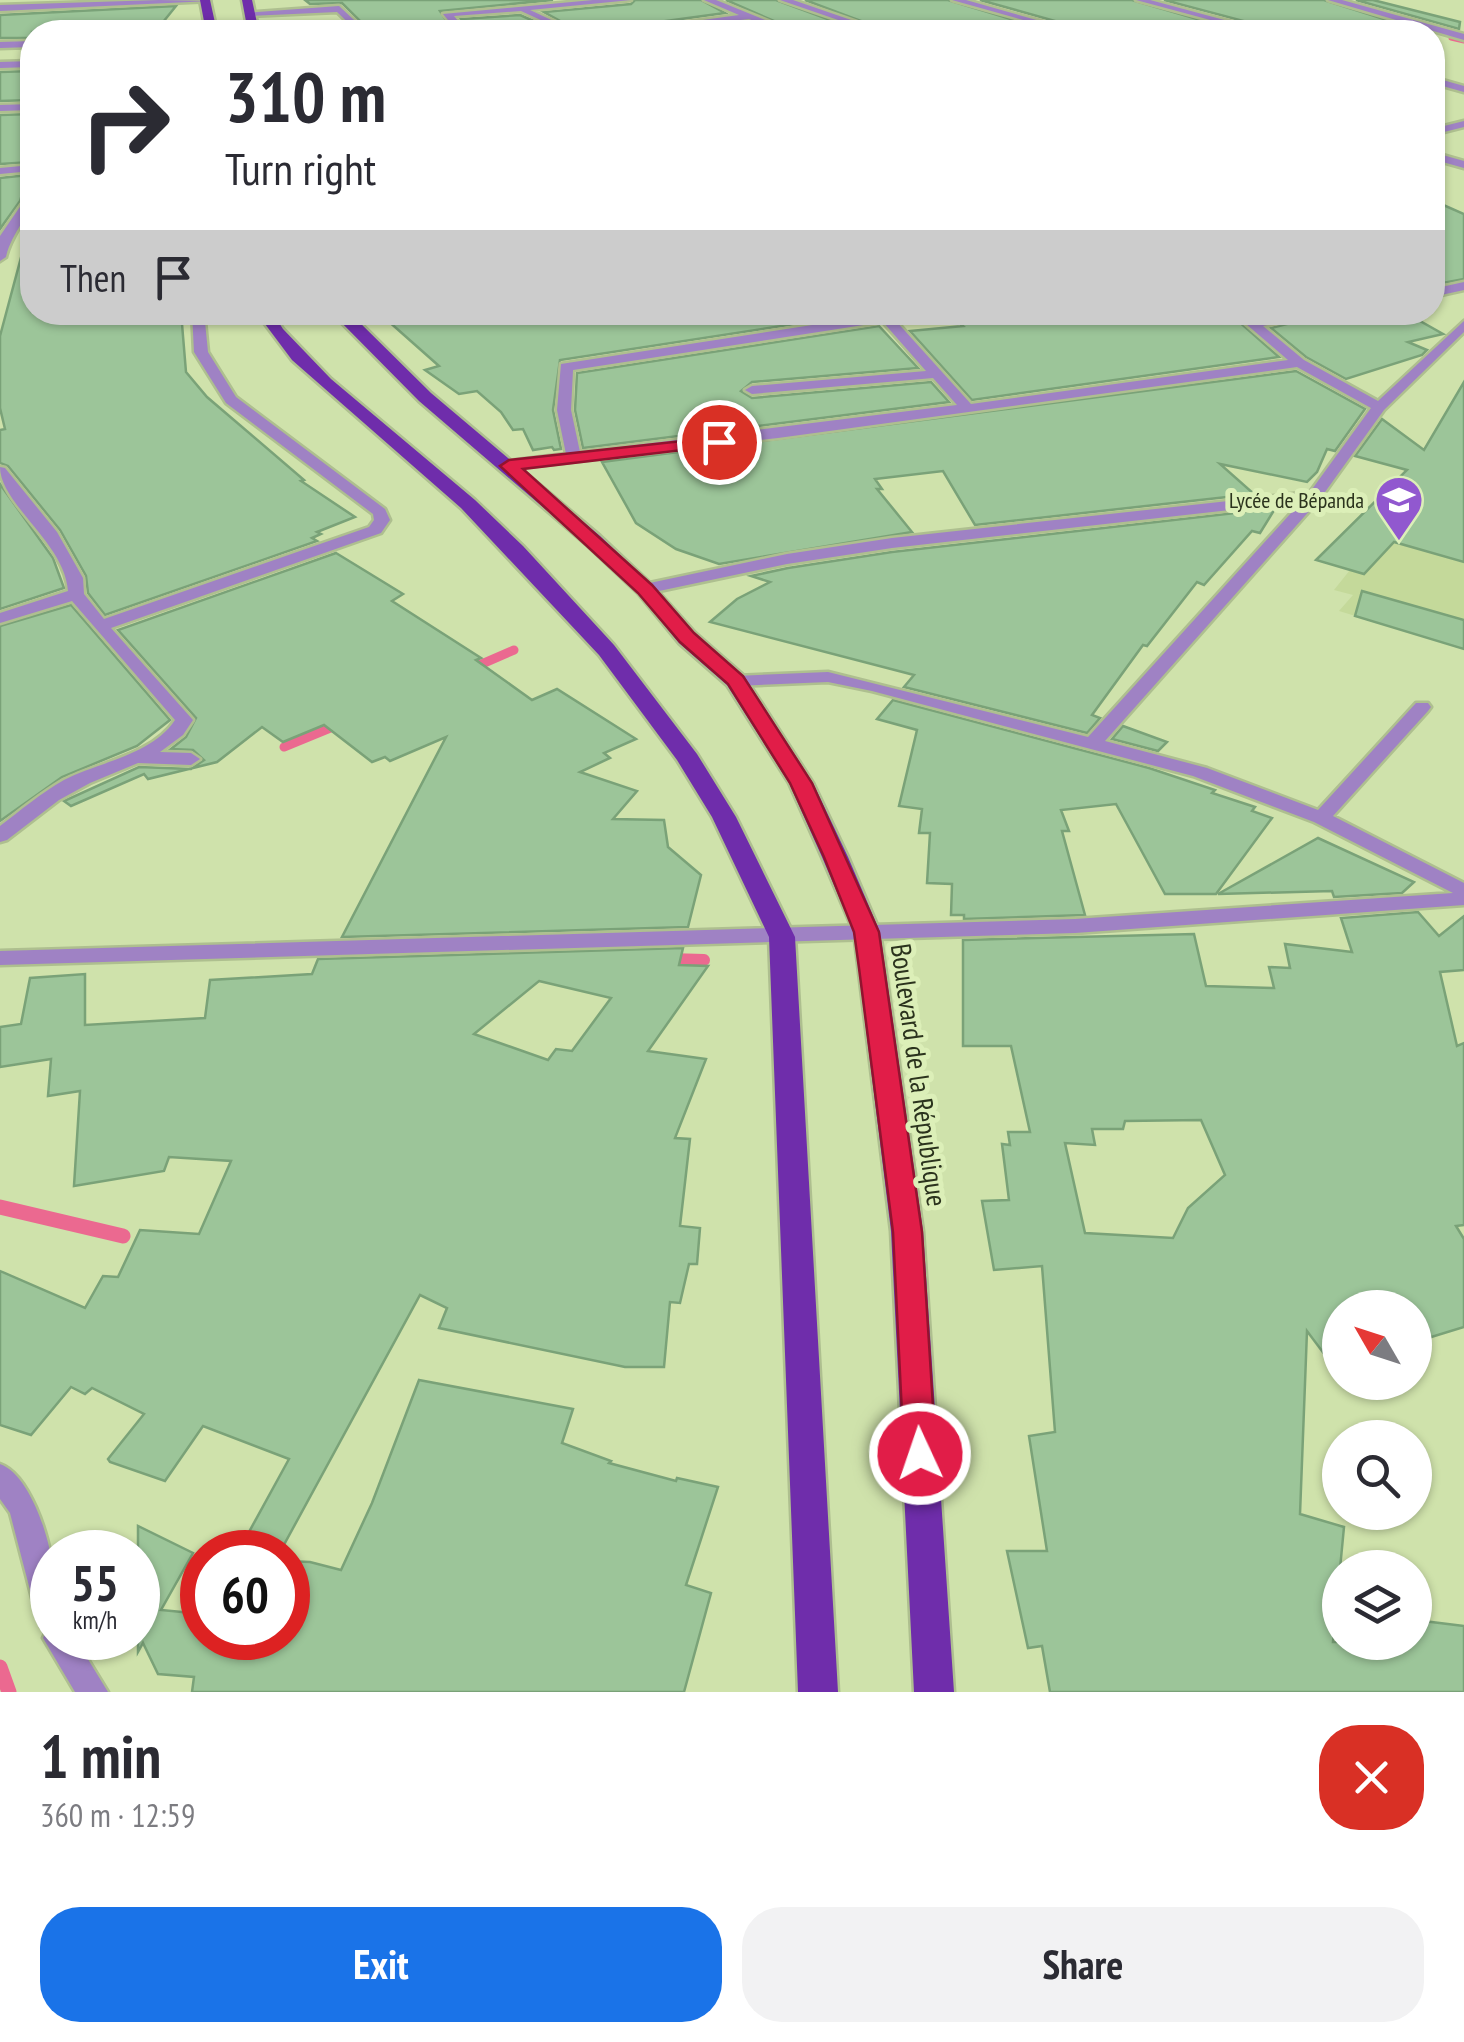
<!DOCTYPE html>
<meta charset="utf-8">
<style>
:root{--surface:#fff;--page:#f2f2f3;--text:#2b2b33;--muted:#7c7c81;--accent:#1a73e8}
body{margin:0;font-family:"PT Sans Narrow",sans-serif;background:var(--page);color:var(--text);height:100vh;display:flex;flex-direction:column;font-size:38px;white-space:nowrap}
*{box-sizing:border-box;margin:0}
p{font-size:32px;color:var(--muted)}
.icon{flex:none;width:55px;height:55px;fill:none;stroke:currentColor;stroke-width:2;stroke-linecap:round;stroke-linejoin:round}
.map{position:relative;height:1692px;overflow:hidden}
.sheet{display:flex;flex-direction:column;background:var(--surface);flex:1}
.sheet>*{flex:none}
.hud{position:absolute;left:20px;top:20px;width:1425px;height:305px;border-radius:40px;box-shadow:0 2px 8px #0004;background:#fff;color:var(--text);overflow:hidden}
.needle{width:65px;rotate:309deg}
.controls{position:absolute;left:1322px;top:1290px;display:grid;gap:20px}
.controls a{display:grid;place-items:center;width:110px;height:110px;border-radius:50%;background:var(--surface);box-shadow:0 2px 8px #0004;font-size:50px}
.speed{position:absolute;left:30px;top:1530px;display:flex;gap:20px;font-size:50px;font-weight:700;text-align:center}
.speed>*{display:grid;place-content:center;width:130px;height:130px;border-radius:50%;background:var(--surface);box-shadow:0 2px 8px #0004;line-height:1}
.speed small{font-size:25px;font-weight:400}
.speed .limit{border:15px solid #d22;background:#fff;color:#111}
.pin{position:absolute;display:grid;place-items:center;width:85px;height:85px;color:#fff;margin:-42px;border:5px solid #fff;border-radius:50%;box-shadow:0 2px 10px #0007}
.me{position:absolute;width:110px;margin:-55px;rotate:357deg;stroke-linejoin:round;filter:drop-shadow(0 0 8px #0008)}
.turn{display:flex;align-items:center;gap:35px;height:210px;padding:0 40px;font-size:45px}
.turn .icon{width:130px;height:130px;stroke-width:2.5}
.turn b{display:block;font-size:70px;line-height:85px}
.then{display:flex;align-items:center;height:95px;padding:0 40px;background:#0003;gap:20px;font-size:38px}
.round{display:grid;place-items:center;flex:none;width:105px;height:105px;border-radius:40px;background:var(--page)}
.headline{display:flex;align-items:center;justify-content:space-between;height:170px;padding:0 40px}
h1{font-size:60px;font-weight:700;line-height:75px}
.primary-button{display:flex;gap:20px;margin-top:auto;padding:20px 40px}
.primary-button a{flex:1;height:115px;border-radius:40px;background:var(--accent);color:#fff;font-size:40px;font-weight:700;line-height:115px;text-align:center}
.primary-button a+a{background:var(--page);color:var(--text)}
.map>svg:first-child{display:block}
.built{fill:#c4d99a}
.lines{fill:none;stroke-linecap:round;stroke-linejoin:round}
.stream-far3{stroke:#eb6990;stroke-width:5}
.stream-far2{stroke:#eb6990;stroke-width:9}
.stream-far1{stroke:#eb6990;stroke-width:12}
.stream{stroke:#eb6990;stroke-width:15}
.building{fill:#9cc599;stroke:#7aa278;stroke-width:2.5;fill-rule:evenodd}
.minor-casing{stroke:#aebf8f;stroke-width:5}
.tertiary-casing{stroke:#aebf8f;stroke-width:5}
.primary-casing{stroke:#aebf8f;stroke-width:5}
.minor{fill:#9f82c4;fill-rule:evenodd}
.tertiary{fill:#9f82c4;fill-rule:evenodd}
.primary{fill:#6f2dab;fill-rule:evenodd}
.route{fill:#e11d48;stroke:#92132f;stroke-width:2.5}
.labels{text-anchor:middle;stroke-width:10;stroke-linejoin:round;paint-order:stroke}
.far-poi-label{font-size:22px;fill:#2b331d;stroke:#dcefb8;text-anchor:end}
.street-label{font-size:28px;fill:#2b331d;stroke:#dcefb8}
</style>
<div class="map">
<svg width="1464" height="1692" viewBox="0 0 1464 1692">
<rect width="100%" height="100%" fill="#cfe2ab"/>
<!-- built -->
<polygon class="built" points="1464,415 1464,649 1339,611 1353,595 1334,590 1350,570 1316,560"/>
<g class="lines">
<!-- stream-far3 -->
<g class="stream-far3">
<polyline points="946,0 1062,32"/>
<polyline points="1127,0 1250,32"/>
<polyline points="1260,27 1276,32"/>
<polyline points="1451,38 1464,41"/>
</g>
<!-- stream-far2 -->
<g class="stream-far2">
<polyline points="468,670 514,650"/>
<polyline points="284,747 340,724"/>
</g>
<!-- stream-far1 -->
<polyline class="stream-far1" points="669,959 704,960"/>
<!-- stream -->
<g class="stream">
<polyline points="0,1207 123,1236"/>
<polyline points="0,1667 9,1692"/>
</g>
</g>
<!-- building -->
<g class="building">
<polygon points="305,0 553,0 440,11 454,32 371,32 342,3 310,4"/>
<polygon points="635,0 701,0 725,13 615,28 612,32 580,32 544,12 631,4"/>
<polygon points="726,0 776,0 863,32 799,32"/>
<polygon points="805,0 948,0 1054,32 890,32"/>
<polygon points="980,0 1132,0 1242,32 1083,32 1080,28"/>
<polygon points="1164,0 1324,0 1425,32 1273,32 1270,28"/>
<polygon points="1356,0 1373,0 1460,22 1459,29"/>
<polygon points="176,6 155,32 32,32 32,38 0,38 0,15"/>
<polygon points="520,15 559,32 471,32 461,19"/>
<polygon points="749,23 774,32 667,32"/>
<polygon points="32,71 32,100 0,101 0,72"/>
<polygon points="32,114 32,162 0,164 0,115"/>
<polygon points="28,175 20,201 0,229 0,178"/>
<polygon points="1432,200 1464,214 1464,279 1432,285"/>
<polygon points="23,250 32,252 32,312 181,312 186,372 207,397 304,480 301,481 355,517 317,532 321,534 312,538 317,541 105,615 88,593 86,576 60,530 8,466 0,463 0,430 5,429 0,408 0,336"/>
<polygon points="378,312 839,312 841,317 560,360 553,410 561,449 554,450 552,447 533,450 523,429 513,430 501,412 477,391 459,394 425,370 439,366"/>
<polygon points="992,312 1228,312 1279,357 972,400 910,331 963,326 953,317"/>
<polygon points="1334,312 1404,312 1443,334 1408,342 1427,350 1422,355 1346,379 1306,357 1271,328"/>
<polygon points="879,326 918,368 752,382 741,391 752,398 931,382 949,402 583,448 575,410 577,373"/>
<polygon points="1296,371 1365,409 1335,451 1327,449 1317,472 1307,482 1220,464 1254,494 975,525 943,471 875,479 882,489 877,489 912,532 719,564 676,549 636,523 602,462"/>
<polygon points="1464,382 1464,562 1394,542 1364,574 1316,560 1407,470 1355,456 1382,419 1424,450"/>
<polygon points="0,484 53,558 64,588 0,609"/>
<polygon points="1270,509 1273,512 1260,533 1252,531 1204,585 1197,582 1147,646 1143,645 1092,715 1100,718 1087,733 904,687 914,675 710,622 737,599 770,582 751,576 788,568 892,552"/>
<polygon points="336,553 403,594 392,601 481,658 476,660 532,700 557,689 636,739 604,753 610,758 580,772 637,791 613,819 664,820 668,847 701,875 688,927 342,937 446,737 390,761 385,757 372,762 324,725 283,742 262,727 217,762 148,779 144,774 71,806 64,801 139,767 191,769 204,760 193,750 171,749 186,737 196,718 118,630"/>
<polygon points="1362,591 1464,620 1464,649 1355,616"/>
<polygon points="71,605 170,720 137,746 62,777 0,821 0,626"/>
<polygon points="893,700 1149,768 1215,790 1212,793 1255,807 1252,811 1272,818 1216,894 1165,894 1116,804 1061,810 1069,831 1062,831 1085,915 964,919 964,915 951,915 952,884 927,883 930,833 919,833 922,809 899,806 917,730 877,719"/>
<polygon points="1123,726 1167,742 1158,751 1112,739"/>
<polygon points="1318,838 1414,882 1402,893 1334,897 1332,891 1218,894"/>
<path d="M1418,912l21,24 25,-20v54l-24,2 17,74 7,-3v182l-8,1 8,13v88l-49,15v-34h-75v67l-33,-44 -7,183 44,13 -11,115h82v-22l49,6v66h-414l-8,-46 -14,2 -21,-97h40l-18,-115 26,-4 -13,-166 -48,4 -12,-69 27,-1 -7,-56 8,1 -2,-13h22l-19,-86h-48v-106l231,-6 12,52 68,2 -5,-21 21,1 -5,-24 67,8 -11,-34zM1201,1120l24,55 -37,33 -15,30 -88,-5 -20,-90 30,2 -3,-16h31l2,-8z"/>
<path d="M683,948l-4,17 29,1 -60,85 58,8 -31,79 15,1 -10,87 20,2 -3,36h-8l-9,39 -10,-1 -6,65h-39l-186,-39 8,-20 -27,-13 -140,257h-42l51,-93 -86,-33 -38,55 -55,-19 -2,-3 36,-45 -52,-26 -7,6 -14,-7 -40,48 -31,-10v-154l85,37 18,-32 15,1 22,-47 59,4 32,-73 -62,-4 -5,14 -90,15 6,-95 -32,5 3,-37 -51,8v-40l21,-3 9,-46 55,-4v51l120,-7 5,-38 102,-6 6,-15zM539,981l72,17 -39,53 -16,-2 -8,11 -74,-26z"/>
<polygon points="419,1380 573,1409 562,1443 611,1461 609,1463 676,1481 677,1478 718,1487 686,1585 711,1593 684,1692 192,1692 194,1677 158,1674 143,1643 138,1652 138,1526 193,1553 161,1610 202,1614 202,1638 288,1638 288,1561 310,1562 341,1570 372,1503"/>
</g>
<g class="lines">
<!-- minor casing -->
<g class="minor-casing">
<g id="minor">
<polygon points="159,0 210,1 0,11 0,5"/>
<polygon points="593,0 631,0 530,10 577,32 567,32 521,11 454,16 467,32 458,32 443,14"/>
<polygon points="704,0 716,0 795,32 783,32 749,19 640,32 616,32 739,15"/>
<polygon points="780,0 793,0 886,32 873,32"/>
<polygon points="952,0 966,0 1079,32 1066,32"/>
<polygon points="1136,0 1150,0 1269,32 1255,32"/>
<polygon points="1328,0 1342,0 1464,34 1464,40"/>
<polygon points="339,6 367,32 358,32 337,12 249,16 245,13"/>
<polygon points="32,41 32,47 0,48 0,42"/>
<polygon points="32,61 32,67 0,68 0,62"/>
<polygon points="1432,77 1464,86 1464,92 1432,83"/>
<polygon points="32,104 32,110 0,111 0,105"/>
<polygon points="1432,152 1464,161 1464,168 1432,159"/>
<polygon points="32,165 32,171 0,174 0,168"/>
<path d="M32,194c1,19 -21,39 -26,63l-6,4v-25l28,-41z"/>
<polygon points="1464,282 1464,290 1432,297 1432,289"/>
<path d="M192,312h12l4,40 28,45 149,112 5,11 -9,13 -270,95 82,92 -10,15 -23,17 31,1 9,6 -9,6 -53,-2 -48,20 -31,17 -52,40 -7,2v-16c21,-16 41,-33 64,-46 35,-18 88,-25 111,-60l-103,-119 -72,22v-10l68,-22c-3,-48 -68,-87 -68,-124l5,1 52,64 26,46 1,16 20,25 265,-92 5,-7 -1,-6 -147,-111 -32,-51z"/>
<path d="M875,312h79l-58,9 75,83 317,-44 -56,-48h14l9,8 43,-8h32l-67,14 41,34 74,41 86,-80v11l-80,78 -64,89 -215,242 102,27 111,42 98,-107h12l3,4 -3,4 -95,105 131,67v22l-389,28 -1075,32v-14l1075,-32 378,-26 -139,-71 -121,-46 -321,-85 -44,-9 -92,4 -9,-5 9,-5 92,-4 260,65 213,-235 -409,46 -105,16 -142,30 -8,-5 8,-5 142,-30 105,-16 418,-46 61,-84 -74,-41 -519,71 -269,31 -7,-4 7,-4 57,-7 -9,-44 4,-46 316,-49zM883,322l43,49 -174,15 -7,4 7,4 181,-16 24,27 -377,47 -9,-42 2,-40z"/>
<path d="M0,1464c29,10 50,73 52,102 3,23 0,48 0,72h23l33,54h-33l-32,-54 4,-9 -6,-2 -4,-10 -27,-104 -10,-14z"/>
</g>
</g>
<!-- tertiary casing -->
<g class="tertiary-casing">
<polygon id="tertiary" points="1464,121 1464,127 1432,135 1432,129"/>
</g>
<!-- primary casing -->
<g class="primary-casing">
<g id="primary">
<polygon points="200,0 210,0 217,32 206,32"/>
<polygon points="242,0 252,0 259,32 248,32"/>
<polygon points="256,312 272,312 283,329 331,379 475,500 523,546 614,645 697,754 736,817 795,937 838,1692 798,1692 769,937 712,817 677,760 599,655 461,508 292,360"/>
<polygon points="331,312 349,312 431,393 600,536 652,585 695,633 744,676 813,783 848,857 880,932 923,1231 954,1692 914,1692 891,1231 854,932 822,857 789,783 727,685 679,643 638,593 586,544 419,401"/>
</g>
</g>
<!-- minor -->
<use href="#minor" class="minor"/>
<!-- tertiary -->
<use href="#tertiary" class="tertiary"/>
<!-- primary -->
<use href="#primary" class="primary"/>
</g>
<!-- route -->
<polygon class="route" points="719,437 725,438 725,445 523,469 652,585 694,633 743,676 812,783 879,932 922,1232 936,1454 932,1463 920,1467 909,1463 904,1454 893,1232 859,968 854,932 824,857 790,783 728,684 680,642 638,593 500,466 509,460"/>
<!-- icons -->
<defs>
<g id="school-pin" transform="scale(2.5)"><path d="M0 17L-7.5 6A9.5 9.5 0 1 1 7.5 6Z" fill="#9158cf" stroke="#dcefb8"/><path d="M0-5L7-2L0 1L-7-2ZM-4 1L0 2.5L4 1V4Q0 6-4 4Z" fill="#fff"/></g>
</defs>
<g fill-rule="evenodd">
<use href="#school-pin" x="1399" y="500"/>
</g>
<g class="labels">
<!-- far-poi labels -->
<g class="far-poi-label">
<text x="1364" y="508">Lycée de Bépanda</text>
</g>
<!-- street labels -->
<g class="street-label">
<text transform="translate(919 1075) rotate(82)" y="10">Boulevard de la République</text>
</g>
</g>
</svg>
<div class="controls">
<a><svg class="needle" viewBox="-14 -14 28 28"><path d="M0-13l5 13h-10z" fill="#e53935"/><path d="M0 13l5-13h-10z" fill="#7c7c81"/></svg></a>
<a><svg class="icon" aria-label="search" viewBox="0 0 24 24"><circle cx="10" cy="10" r="6"/><path d="M15 15l6 6"/></svg></a>
<a><svg class="icon" aria-label="layers" viewBox="0 0 24 24"><path d="M12 4l9 5-9 5-9-5zM3 14l9 5 9-5"/></svg></a>
</div>
<div class="speed"><div>55<small>km/h</small></div><div class="limit">60</div></div>
<div class="pin" style="left:719px;top:442px;background:#d93025"><svg class="icon" aria-label="arrive" viewBox="0 0 24 24"><path d="M6 21V4h12l-3 4 3 4H6"/></svg></div>
<svg class="me" style="left:920px;top:1454px" viewBox="-20 -20 40 40"><circle r="17" fill="#e11d48" stroke="#fff" stroke-width="3"/><path d="M0-11L8 9 0 5-8 9z" fill="#fff"/></svg>
<div class="hud">
<div class="turn"><svg class="icon" aria-label="right" viewBox="0 0 24 24"><path d="M7 20v-9h11M14 6l5 5-5 5"/></svg><div><b>310 m</b>Turn right</div></div>
<div class="then">Then<svg class="icon" aria-label="arrive" viewBox="0 0 24 24"><path d="M6 21V4h12l-3 4 3 4H6"/></svg></div>
</div>
</div>
<section class="sheet">
<div class="headline"><div><h1>1 min</h1><p>360 m · 12:59</p></div><a class="round" style="background:#d93025;color:#fff"><svg class="icon" aria-label="close" viewBox="0 0 24 24"><path d="M6 6l12 12M18 6L6 18"/></svg></a></div>
<div class="primary-button"><a>Exit</a><a>Share</a></div>
</section>
